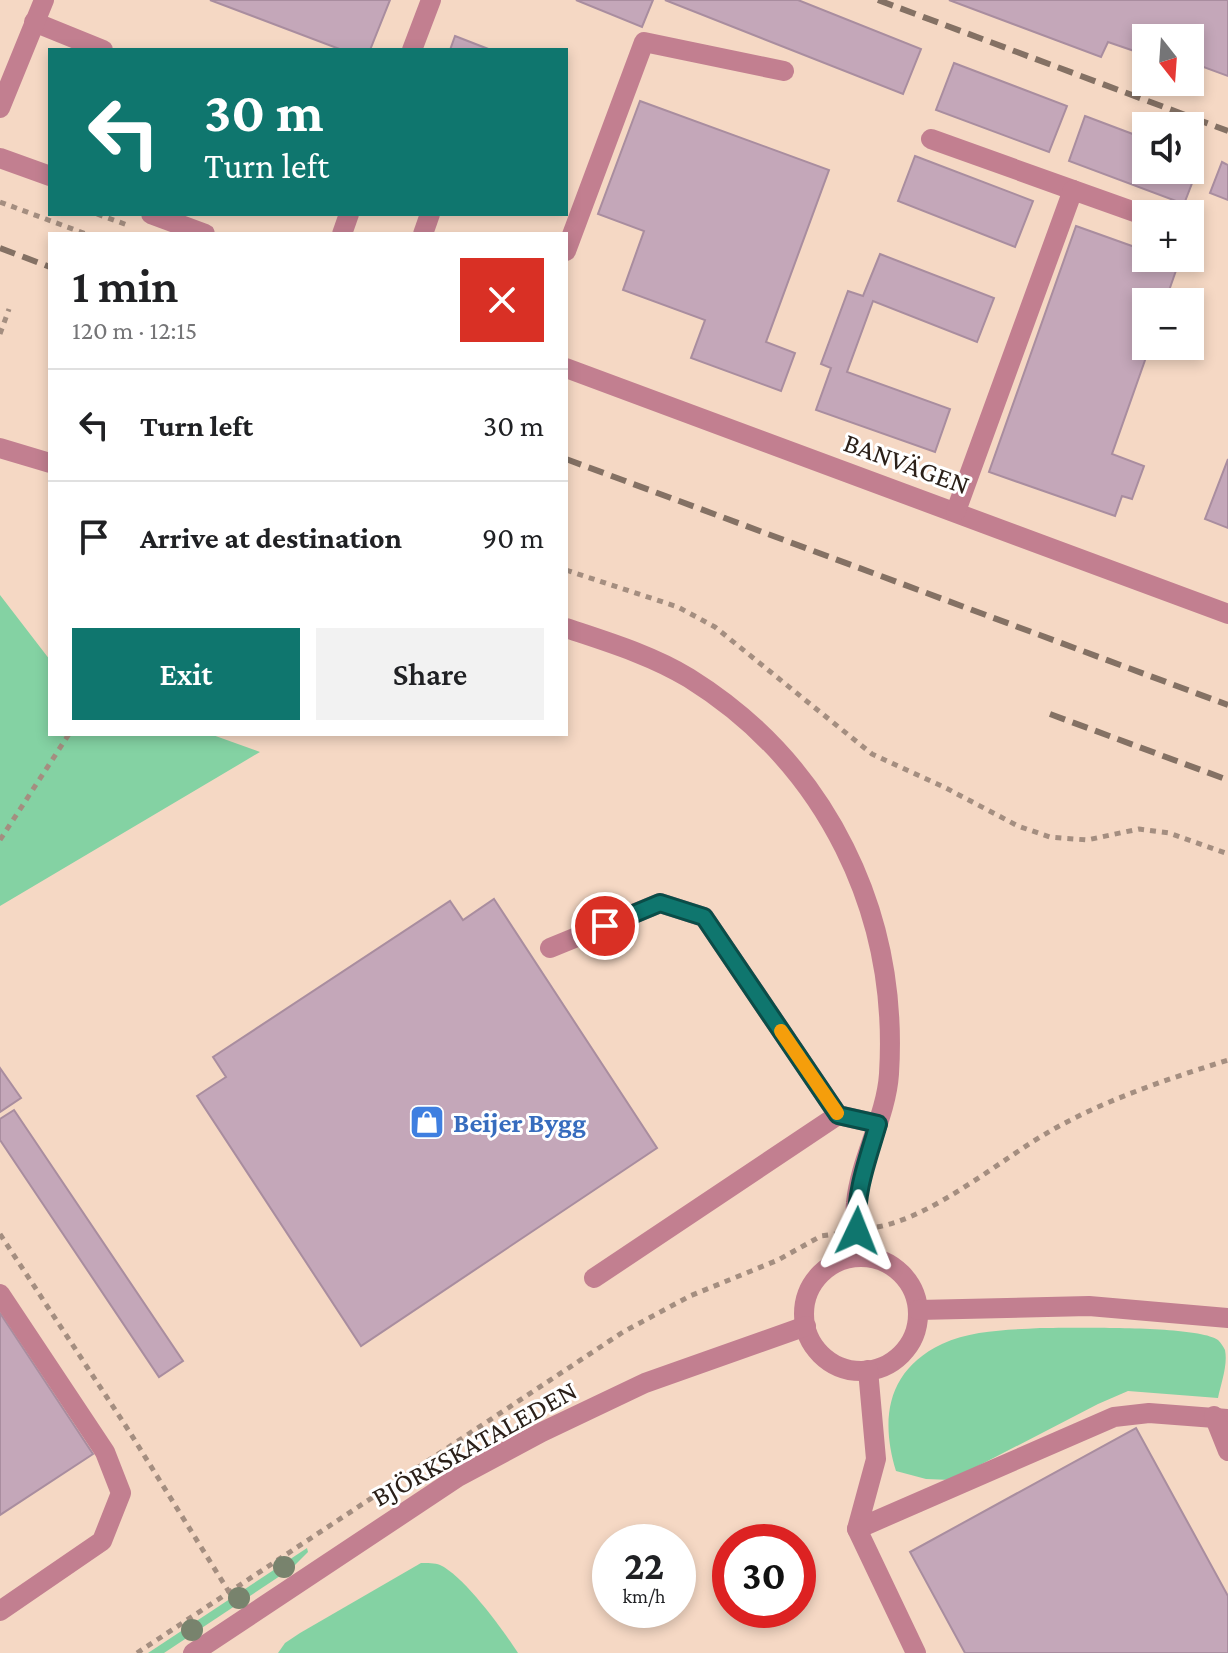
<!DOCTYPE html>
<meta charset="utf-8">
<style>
:root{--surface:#fff;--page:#f2f2f2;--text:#202124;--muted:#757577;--line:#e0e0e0;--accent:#0f766e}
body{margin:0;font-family:"Crimson Pro",serif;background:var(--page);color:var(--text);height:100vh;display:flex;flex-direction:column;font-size:30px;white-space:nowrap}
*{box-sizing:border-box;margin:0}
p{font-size:26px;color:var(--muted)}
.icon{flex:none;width:44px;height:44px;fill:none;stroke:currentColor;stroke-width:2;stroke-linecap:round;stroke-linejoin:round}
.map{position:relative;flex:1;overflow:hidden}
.side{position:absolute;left:48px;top:232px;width:520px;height:504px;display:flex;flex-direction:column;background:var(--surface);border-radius:0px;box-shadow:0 4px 12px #0003}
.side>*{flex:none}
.banner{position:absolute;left:48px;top:48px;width:520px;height:168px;border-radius:0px;box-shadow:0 4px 12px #0003;background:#0f766e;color:#fff;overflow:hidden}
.needle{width:52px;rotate:163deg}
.fabs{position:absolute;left:1132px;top:24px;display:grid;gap:16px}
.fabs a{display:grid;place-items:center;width:72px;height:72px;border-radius:0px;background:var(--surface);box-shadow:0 4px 12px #0003;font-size:40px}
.speed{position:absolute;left:592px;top:1524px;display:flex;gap:16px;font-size:40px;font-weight:700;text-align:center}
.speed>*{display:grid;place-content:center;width:104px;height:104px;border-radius:50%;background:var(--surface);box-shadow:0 4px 12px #0003;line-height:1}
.speed small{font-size:20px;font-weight:400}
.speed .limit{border:12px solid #d22;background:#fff;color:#111}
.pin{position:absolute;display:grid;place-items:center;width:68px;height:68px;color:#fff;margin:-34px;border:4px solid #fff;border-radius:50%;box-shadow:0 2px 8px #0007}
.me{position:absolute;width:88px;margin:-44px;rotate:2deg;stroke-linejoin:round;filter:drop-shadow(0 0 6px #0008)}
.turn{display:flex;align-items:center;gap:28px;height:168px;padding:0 24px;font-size:36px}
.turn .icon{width:104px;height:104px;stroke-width:2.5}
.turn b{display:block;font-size:56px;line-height:68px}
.round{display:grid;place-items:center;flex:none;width:84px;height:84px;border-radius:0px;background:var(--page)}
.head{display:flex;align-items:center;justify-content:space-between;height:136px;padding:0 24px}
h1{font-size:48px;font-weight:600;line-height:60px}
.cta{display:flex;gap:16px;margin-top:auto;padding:16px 24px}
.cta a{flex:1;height:92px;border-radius:0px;background:var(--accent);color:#fff;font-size:32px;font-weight:600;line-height:92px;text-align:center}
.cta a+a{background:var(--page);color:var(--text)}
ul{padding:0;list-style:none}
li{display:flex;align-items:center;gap:24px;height:112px;padding:0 24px;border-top:2px solid var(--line)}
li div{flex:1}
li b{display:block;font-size:30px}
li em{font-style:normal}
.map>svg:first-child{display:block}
.green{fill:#84d2a3}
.building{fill:#c4a7b9;stroke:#a98d9f;stroke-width:2}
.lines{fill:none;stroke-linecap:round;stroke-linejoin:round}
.path{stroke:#a48e80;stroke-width:5;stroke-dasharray:6 6;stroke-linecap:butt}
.minor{stroke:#c27f90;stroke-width:20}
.rail{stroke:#847164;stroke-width:6;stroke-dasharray:16 8;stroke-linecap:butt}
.tree{fill:#78836d}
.route-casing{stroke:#0a4d48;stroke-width:20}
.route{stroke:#0f766e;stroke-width:14}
.slow{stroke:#f59e0b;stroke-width:14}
.labels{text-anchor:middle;stroke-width:6;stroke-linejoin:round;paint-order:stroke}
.street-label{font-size:28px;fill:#2b2019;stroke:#fff}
.shop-label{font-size:28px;font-weight:bold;fill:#366cbe;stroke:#fff;text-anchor:start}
</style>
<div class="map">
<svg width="1228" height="1653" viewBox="0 0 1228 1653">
<rect width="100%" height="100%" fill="#f5d8c4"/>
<!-- green -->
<g class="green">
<polygon points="0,595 50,660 50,734 210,734 260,752 0,906"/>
<path d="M1040,1328c31,0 157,-3 178,12 3,3 5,6 7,10 3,15 -4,33 -7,48l-90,-7 -30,13 -147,76 -25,-1 -30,-8c-16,-52 -9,-101 46,-127 30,-14 66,-14 98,-16z"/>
<polygon points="307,1548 308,1552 292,1568 164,1653 148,1653"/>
<path d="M421,1563c6,0 14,0 19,2 24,11 63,65 78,88h-240l7,-10 15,-10z"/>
</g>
<!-- building -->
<g class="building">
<polygon points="210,0 390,0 370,50 342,50"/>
<polygon points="576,0 653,0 642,27"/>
<polygon points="665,0 798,0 921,49 903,94"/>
<polygon points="949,0 1228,0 1228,76 1190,62 1190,38 1146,38 1146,55 1108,42 1101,57"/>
<polygon points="455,36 491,50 450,50"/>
<polygon points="954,63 1067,106 1049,152 936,110"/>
<polygon points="640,101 829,170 766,342 795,353 781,391 691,358 705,320 623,290 644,231 598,214"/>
<polygon points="1085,116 1146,139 1146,170 1190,170 1190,155 1201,160 1184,204 1069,161"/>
<polygon points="915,156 1033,201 1015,247 898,201"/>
<polygon points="1222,162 1228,165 1228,200 1210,193"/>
<polygon points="1076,226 1146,251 1146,258 1167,258 1179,262 1165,302 1146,302 1146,346 1150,346 1112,454 1144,466 1132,499 1122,496 1115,516 989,472"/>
<polygon points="880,254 994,298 977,342 873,301 847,372 950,409 935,452 816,410 831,368 821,364 848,291 863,296"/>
<polygon points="1228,459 1228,528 1205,519"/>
<polygon points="494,899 657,1148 361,1346 197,1096 226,1077 213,1057 450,901 463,920"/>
<polygon points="0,1068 21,1098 0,1112"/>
<polygon points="14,1110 183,1361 159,1377 0,1140 0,1119"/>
<polygon points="0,1313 93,1454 0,1515"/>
<polygon points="1136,1428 1228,1596 1228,1653 965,1653 910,1552"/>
</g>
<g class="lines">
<!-- path -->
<g class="path">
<polyline points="0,202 86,234"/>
<polyline points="97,214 130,226"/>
<polyline points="0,334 9,309"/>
<polyline points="566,570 678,607 715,627 872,754 944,787 1018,826 1050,837 1087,840 1139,829 1169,833 1228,854"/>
<polyline points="0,840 69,734"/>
<path d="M877,1227c57,-10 124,-68 175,-97 55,-31 116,-51 176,-70"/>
<polyline points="0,1234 129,1431 229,1592"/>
<polyline points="137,1653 623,1332 690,1296 778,1260 821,1236 836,1234"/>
</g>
<!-- minor -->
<g class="minor">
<polyline points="34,22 103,50"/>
<polyline points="412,50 431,0"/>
<polyline points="0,108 44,0"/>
<polyline points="931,139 1073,190"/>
<polyline points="0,158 50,176"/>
<polyline points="151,214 205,234"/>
<polyline points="342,234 349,214"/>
<polyline points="423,234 430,214"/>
<polyline points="566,251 644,42 784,71"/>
<polyline points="566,368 1228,614"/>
<polyline points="0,448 50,463"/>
<polyline points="956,511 1073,190 1146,216"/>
<path d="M566,628c42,14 85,27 123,50 138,86 210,235 200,396 -3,44 -29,85 -33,129 -2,17 2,36 3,54"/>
<polyline points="550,948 660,903 704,917 838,1115 878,1124"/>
<circle cx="861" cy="1314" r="57"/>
<polyline points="594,1278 838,1115"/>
<polyline points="0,1294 105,1452 121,1493 102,1541 0,1611"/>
<polyline points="918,1310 1089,1306 1228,1318"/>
<polyline points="868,1370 876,1459 857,1529 1114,1417 1149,1413 1228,1419"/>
<polyline points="1214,1416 1228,1451"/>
<polyline points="857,1529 916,1653"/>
<polyline points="193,1653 458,1477 542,1432 645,1383 806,1326"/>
</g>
<!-- rail -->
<g class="rail">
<polyline points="878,0 1228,131"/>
<polyline points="0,248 50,267"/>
<polyline points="566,459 1228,705"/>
<polyline points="1050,714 1228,780"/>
</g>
</g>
<!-- trees -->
<g class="tree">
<circle cx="284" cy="1567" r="11"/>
<circle cx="239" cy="1598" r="11"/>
<circle cx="192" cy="1630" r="11"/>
</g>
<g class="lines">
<!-- route casing -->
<g class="route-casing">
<path id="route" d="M605,926l55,-23 44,14 134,198 40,9c-11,38 -23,67 -21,107"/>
</g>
<!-- route -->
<use href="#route" class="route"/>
<!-- slow -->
<polyline class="slow" points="781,1031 837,1113"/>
</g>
<!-- icons -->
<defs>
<g id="shop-square" transform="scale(1.8)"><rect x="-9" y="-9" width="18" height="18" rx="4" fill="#3f7fe0" stroke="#fff"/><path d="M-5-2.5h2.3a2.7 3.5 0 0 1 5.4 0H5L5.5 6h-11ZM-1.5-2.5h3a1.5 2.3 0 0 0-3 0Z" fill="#fff"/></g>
</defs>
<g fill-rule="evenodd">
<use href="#shop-square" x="427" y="1122"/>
</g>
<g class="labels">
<!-- street labels -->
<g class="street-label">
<text transform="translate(907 463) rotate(20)" y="10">BANVÄGEN</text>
<text transform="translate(474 1443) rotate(-29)" y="10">BJÖRKSKATALEDEN</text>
</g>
<!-- shop labels -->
<g class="shop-label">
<text x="453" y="1132">Beijer Bygg</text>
</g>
</g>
</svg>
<div class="fabs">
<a><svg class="needle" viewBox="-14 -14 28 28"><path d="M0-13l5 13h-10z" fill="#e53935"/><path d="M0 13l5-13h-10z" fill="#757577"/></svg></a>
<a><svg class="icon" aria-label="sound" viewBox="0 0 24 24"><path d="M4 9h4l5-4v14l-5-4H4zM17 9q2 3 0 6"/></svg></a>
<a>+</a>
<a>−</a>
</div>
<div class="speed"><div>22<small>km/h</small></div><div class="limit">30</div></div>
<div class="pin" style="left:605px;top:926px;background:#d93025"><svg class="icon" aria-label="arrive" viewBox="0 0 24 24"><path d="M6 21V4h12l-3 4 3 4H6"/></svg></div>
<svg class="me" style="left:857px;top:1231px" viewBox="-20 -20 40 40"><path d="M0-17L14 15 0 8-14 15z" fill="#0f766e" stroke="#fff" stroke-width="4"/></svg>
<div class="banner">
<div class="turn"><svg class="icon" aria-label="left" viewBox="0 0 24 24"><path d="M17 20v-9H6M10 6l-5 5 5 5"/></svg><div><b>30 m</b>Turn left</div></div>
</div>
<section class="side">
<div class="head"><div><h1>1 min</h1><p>120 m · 12:15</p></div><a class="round" style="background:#d93025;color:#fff"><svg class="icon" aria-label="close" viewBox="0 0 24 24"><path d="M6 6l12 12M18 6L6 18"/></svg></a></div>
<ul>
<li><svg class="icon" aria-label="left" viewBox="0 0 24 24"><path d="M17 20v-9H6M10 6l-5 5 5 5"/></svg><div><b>Turn left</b></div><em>30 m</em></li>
<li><svg class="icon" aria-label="arrive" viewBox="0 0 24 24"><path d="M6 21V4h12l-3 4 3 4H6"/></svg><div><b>Arrive at destination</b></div><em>90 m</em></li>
</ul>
<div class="cta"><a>Exit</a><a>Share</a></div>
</section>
</div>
